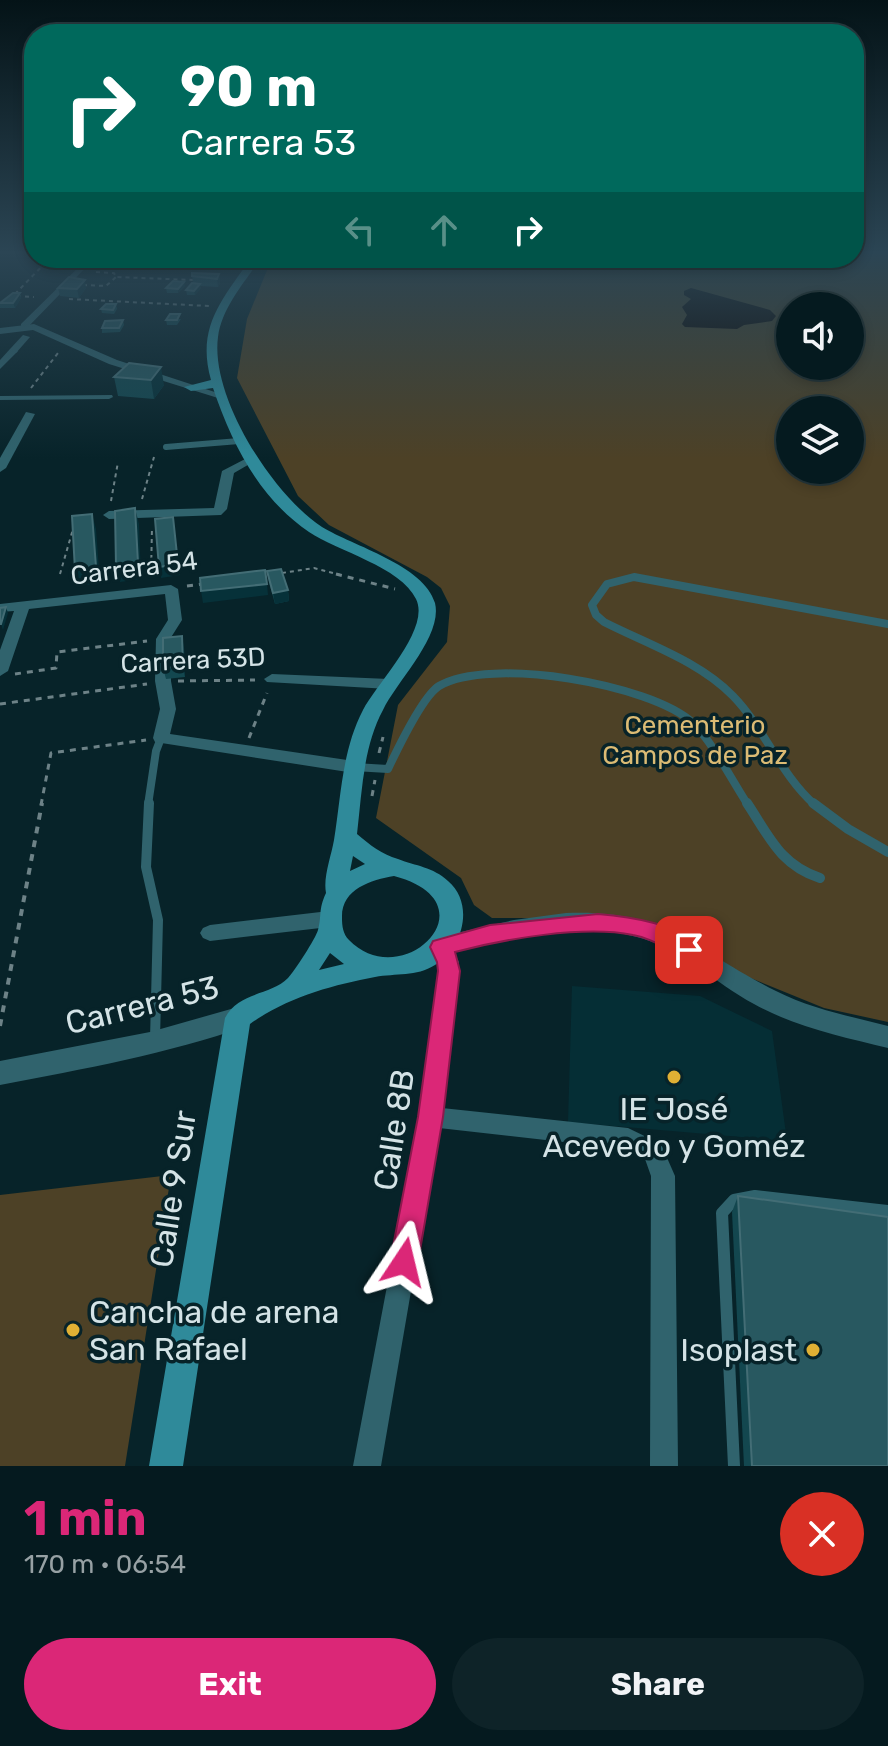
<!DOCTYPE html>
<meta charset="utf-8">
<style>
:root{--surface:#051a1f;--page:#0e2328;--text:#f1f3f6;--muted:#97a1a4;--line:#26383d;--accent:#db2777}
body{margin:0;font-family:Rubik,sans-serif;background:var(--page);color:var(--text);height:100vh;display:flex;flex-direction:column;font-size:30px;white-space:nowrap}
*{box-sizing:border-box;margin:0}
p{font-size:26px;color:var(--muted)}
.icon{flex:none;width:44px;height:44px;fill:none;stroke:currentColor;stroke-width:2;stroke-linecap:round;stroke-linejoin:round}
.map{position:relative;height:1466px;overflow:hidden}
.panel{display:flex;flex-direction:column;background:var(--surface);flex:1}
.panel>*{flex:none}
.top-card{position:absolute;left:24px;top:24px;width:840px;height:244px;border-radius:32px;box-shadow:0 4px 12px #0003,0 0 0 2px var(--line);background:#00695c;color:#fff;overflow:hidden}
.fabs{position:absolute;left:776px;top:292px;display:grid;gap:16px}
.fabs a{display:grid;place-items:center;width:88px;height:88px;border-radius:50%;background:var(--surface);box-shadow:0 4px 12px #0003,0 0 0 2px var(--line);font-size:40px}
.pin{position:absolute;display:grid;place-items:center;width:68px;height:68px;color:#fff;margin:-34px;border-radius:16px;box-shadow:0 4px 12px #0006}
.me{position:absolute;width:88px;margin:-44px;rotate:10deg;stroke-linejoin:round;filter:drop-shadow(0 0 6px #0008)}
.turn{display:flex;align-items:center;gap:28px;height:168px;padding:0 24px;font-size:36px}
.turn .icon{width:104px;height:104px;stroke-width:2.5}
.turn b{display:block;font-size:56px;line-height:68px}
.lanes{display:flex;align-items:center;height:76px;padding:0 24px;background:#0003;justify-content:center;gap:40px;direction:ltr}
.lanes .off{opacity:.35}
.round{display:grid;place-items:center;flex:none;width:84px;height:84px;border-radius:42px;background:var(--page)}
.head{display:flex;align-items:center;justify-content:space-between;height:136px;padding:0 24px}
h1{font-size:48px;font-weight:700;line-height:60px;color:var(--accent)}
.primary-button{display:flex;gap:16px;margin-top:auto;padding:16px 24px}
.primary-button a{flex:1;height:92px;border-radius:48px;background:var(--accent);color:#fff;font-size:32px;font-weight:700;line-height:92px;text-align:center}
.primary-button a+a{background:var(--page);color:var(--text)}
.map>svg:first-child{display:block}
.built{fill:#052e35}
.green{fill:#4d4126;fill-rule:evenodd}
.water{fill:#0e0400}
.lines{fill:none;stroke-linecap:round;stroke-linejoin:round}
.path-far2{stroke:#6d8287;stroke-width:2;stroke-dasharray:4 4;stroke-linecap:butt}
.path-far1{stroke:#6d8287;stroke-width:3;stroke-dasharray:6 6;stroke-linecap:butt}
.path{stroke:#6d8287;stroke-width:4;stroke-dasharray:7 7;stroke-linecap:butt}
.service-far3{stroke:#30636d;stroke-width:6}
.service-far2{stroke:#30636d;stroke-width:8}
.service-far1{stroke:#30636d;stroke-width:10}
.service{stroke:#30636d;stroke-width:12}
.pedestrian{fill:#30636d;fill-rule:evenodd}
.minor{fill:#30636d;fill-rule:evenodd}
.tertiary{fill:#30636d;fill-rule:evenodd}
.secondary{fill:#2f8a9a;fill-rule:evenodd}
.wall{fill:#13474f}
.shaded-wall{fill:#063139}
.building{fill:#285860;stroke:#436d75;stroke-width:2}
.route{fill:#db2777;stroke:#8e194d;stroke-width:2}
.poi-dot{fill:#e0b034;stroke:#072329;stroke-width:3}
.labels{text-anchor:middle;stroke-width:7;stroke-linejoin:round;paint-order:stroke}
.street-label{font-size:26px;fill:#d4e3e6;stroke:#072329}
.park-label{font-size:26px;fill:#dbbb74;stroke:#072329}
.near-street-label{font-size:32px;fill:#d4e3e6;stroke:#072329}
.near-poi-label{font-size:32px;fill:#d4e3e6;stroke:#072329}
</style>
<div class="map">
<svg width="888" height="1466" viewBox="0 0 888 1466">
<rect width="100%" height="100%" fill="#072329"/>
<!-- built -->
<polygon class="built" points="572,986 700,996 772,1031 787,1141 568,1122"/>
<!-- green -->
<g class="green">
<path d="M854,254h34v768l-64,-14 -220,-90h-112l-18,-13 -13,-27 -85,-60 22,-113 49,-63 3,-36 -9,-18 -14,-11 -98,-52 -31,-29 -61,-118 10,-59 25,-61h582zM790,306h60v60h-60zM790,410h60v60h-60z"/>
<polygon points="171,1175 125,1466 0,1466 0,1195"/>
</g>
<!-- water -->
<polygon class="water" points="691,288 770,310 776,316 772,321 744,325 737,329 685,327 682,324 687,315 682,307 691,299 684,295 684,291"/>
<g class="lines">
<!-- path-far2 -->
<g class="path-far2">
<polyline points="103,260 131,261 134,258"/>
<polyline points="96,272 114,273 116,277 193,280"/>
<polyline points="83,285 106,286 116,277"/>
<polyline points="15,294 50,258"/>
<polyline points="17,296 34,297"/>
<polyline points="69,299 209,306"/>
<polyline points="31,388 58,353"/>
<polyline points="142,499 154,457"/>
<polyline points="111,501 118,462"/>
<polyline points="282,573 314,568 344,576"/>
<polyline points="60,574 73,529"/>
<polyline points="151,575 152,527"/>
</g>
<!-- path-far1 -->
<g class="path-far1">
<polyline points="336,574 395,589"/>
<polyline points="187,586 203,584"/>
<polyline points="15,674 56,668 57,652 147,641"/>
<polyline points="178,681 255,680"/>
<polyline points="0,704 147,684"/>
<polyline points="249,738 267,693"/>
<polyline points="379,753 383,737"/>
<polyline points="372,796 375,780"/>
<polyline points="41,805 51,753 146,740"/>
</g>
<!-- path -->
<polyline class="path" points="0,1026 42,803"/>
<!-- service-far3 -->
<polyline class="service-far3" points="166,447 239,441"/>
<!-- service-far2 -->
<g class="service-far2">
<path d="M354,767l34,2c9,-19 35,-73 51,-83 50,-30 212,-2 254,37 18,17 40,59 55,82"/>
<polyline points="148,805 156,751 161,738"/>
<path d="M815,805c-35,-31 -50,-76 -82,-109 -34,-35 -86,-52 -129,-74l-8,-7 -4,-10 15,-21 27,-7 254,47"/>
</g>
<!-- service-far1 -->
<g class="service-far1">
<polyline points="149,803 146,867 158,920 155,1039"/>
<path d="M747,803c22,33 33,62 73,75"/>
<polyline points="813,803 848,829 888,852"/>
</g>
<!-- service -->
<polyline class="service" points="734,1466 722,1213 734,1200 755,1196 888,1211"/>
<!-- pedestrian -->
<g class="pedestrian">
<polygon points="88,258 94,259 27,328 21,328 21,324"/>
<polygon points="23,335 30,337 16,353 10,353 10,349"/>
<polygon points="112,395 113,397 109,399 0,400 0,396"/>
</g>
<!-- minor -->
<g class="minor">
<polygon points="34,324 117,360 227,396 218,398 109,364 33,330 0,334 0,328"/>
<polygon points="10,349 18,351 0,369 0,360"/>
<polygon points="26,412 35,414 6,468 0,472 0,458"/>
<polygon points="249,457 255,460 253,462 234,473 227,509 221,515 109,519 103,515 109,511 214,508 222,471"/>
<polygon points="171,585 178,589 182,620 170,639 171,681 176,709 170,734 354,761 362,767 360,771 354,773 155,742 153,738 160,709 155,681 156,639 168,620 165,594 29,609 8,671 0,676 0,650 14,611 0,612 0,604"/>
<polygon points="272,674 389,679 397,684 389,689 267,682 264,679"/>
<polygon points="329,911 336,914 338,919 336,924 329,927 210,941 203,938 200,933 203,928 210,925"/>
<polygon points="441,939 448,941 459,962 459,971 442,1108 628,1128 661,1144 675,1176 678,1466 650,1466 651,1176 645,1159 625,1149 439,1128 381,1466 353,1466 419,1117 439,971 439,962 431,947 434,941"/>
</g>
<!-- tertiary -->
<g class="tertiary">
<path d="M566,913c104,-4 126,36 210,78 35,18 74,25 112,35v22c-45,-11 -93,-21 -134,-44 -39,-21 -74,-56 -117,-67 -63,-17 -133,3 -194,18l-9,-3 -3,-7 3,-7 80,-18z"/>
<path d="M238,1007l9,3 4,8 -4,8c-80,28 -163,43 -247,59v-24l150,-29z"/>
</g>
<!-- secondary -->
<path class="secondary" d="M251,258h10c-16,24 -39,49 -43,79 -8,60 55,158 104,190 31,19 102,38 113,76 8,33 -38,78 -52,107 -20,37 -21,82 -26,124 13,11 24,20 41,25 18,7 35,8 50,22 27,23 15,67 -13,84 -19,12 -39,8 -60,12 -43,8 -89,21 -125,47l-67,442h-34l76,-448c13,-26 47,-23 63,-40 6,-6 28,-40 30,-48 4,-14 0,-20 8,-37 -3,-16 5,-36 8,-53 7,-43 8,-90 29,-130 14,-27 68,-81 53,-111 -15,-32 -79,-48 -107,-67 -50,-34 -77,-88 -96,-144l-22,3 -7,-4 27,-7c-15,-53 11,-80 40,-122zM353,856l12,8 -15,7zM394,876c102,27 8,119 -45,64 -6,-6 -7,-14 -7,-22 -1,-29 29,-38 52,-42zM330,953l14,11 -25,6z"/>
</g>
<!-- wall -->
<g class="wall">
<polygon points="231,260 232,264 230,269 208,269 207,265"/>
<polygon points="219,274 220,283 218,287 200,286 201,288 195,295 187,295 186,290 193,283 192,276"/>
<polygon points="185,286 178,293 167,293 166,288"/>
<polygon points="58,288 86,288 79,298 60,296"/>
<polygon points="20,293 21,298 15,308 0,308 0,303"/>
<polygon points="116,304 117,309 114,314 102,313 101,309"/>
<polygon points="181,319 177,325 167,325 166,320"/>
<polygon points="123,320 124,325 120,332 102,333 102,328"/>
<polygon points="129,363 164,385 154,399 118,396 114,377"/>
<polygon points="267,571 288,590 289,601 275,604 269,582"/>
<polygon points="184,647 185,677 166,679 163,668"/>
<polygon points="738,1196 888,1466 744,1466 732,1212"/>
</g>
<!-- shaded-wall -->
<g class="shaded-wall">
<polygon points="219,274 220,283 218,287 217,279"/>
<polygon points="85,280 86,288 79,298 77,289"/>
<polygon points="184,282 185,286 178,293 178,289"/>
<polygon points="200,284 201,288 195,295 194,291"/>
<polygon points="20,293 21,298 15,308 13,303"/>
<polygon points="161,367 164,385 154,399 151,380"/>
<polygon points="135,508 139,524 141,579 120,582 116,565"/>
<polygon points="92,514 96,529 100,583 79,586 75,570"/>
<polygon points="173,517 180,575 161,578 159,567"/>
<polygon points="267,584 268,595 203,603 201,591"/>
<polygon points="288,590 289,601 275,604 273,593"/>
<polygon points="6,607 8,613 3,630 1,624"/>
<polygon points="182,636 184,647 185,677 183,666"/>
</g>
<!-- building -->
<g class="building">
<polygon points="209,260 231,260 230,265 207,265"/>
<polygon points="192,273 219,274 217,279 192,276"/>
<polygon points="69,277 85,280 77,289 58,288"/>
<polygon points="173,281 184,282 178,289 166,288"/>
<polygon points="192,283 200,284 194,291 186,290"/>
<polygon points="13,293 20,293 13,303 0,303"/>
<polygon points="106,304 116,304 113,310 101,309"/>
<polygon points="170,314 180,314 177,320 166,320"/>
<polygon points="123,320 119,328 102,328 105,321"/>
<polygon points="129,363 161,367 151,380 114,377"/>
<polygon points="135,508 138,563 116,565 115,511"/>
<polygon points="92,514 96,567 75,570 72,516"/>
<polygon points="173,517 178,564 159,567 155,519"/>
<polygon points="281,569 288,590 273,593 267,571"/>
<polygon points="265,570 267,584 201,591 200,578"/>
<polygon points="6,607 1,624 0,624 0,608"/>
<polygon points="182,636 183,666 163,668 163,638"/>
<polygon points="738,1196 888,1217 888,1466 752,1466"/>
</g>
<!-- sky -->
<linearGradient id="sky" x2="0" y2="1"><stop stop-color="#041317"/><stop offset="0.55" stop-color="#2b4554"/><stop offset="1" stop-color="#2b4554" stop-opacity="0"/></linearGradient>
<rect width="888" height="459" fill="url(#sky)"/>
<!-- route -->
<path class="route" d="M598,914c26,2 89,10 102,36l-3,6 -8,3c-19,-7 -36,-21 -56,-24 -50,-10 -129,4 -178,17l5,19 -17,146 -25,145 -4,10 -10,4 -10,-4 -4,-10 28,-145 20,-146 -1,-9 -7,-15 3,-6 57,-16z"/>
<!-- markers -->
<g class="poi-dot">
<circle cx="674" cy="1077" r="8"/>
<circle cx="73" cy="1330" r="8"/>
<circle cx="813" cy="1350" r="8"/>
</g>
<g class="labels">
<!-- street labels -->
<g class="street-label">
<text transform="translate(134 568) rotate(-7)" y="9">Carrera 54</text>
<text transform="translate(193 660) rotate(-3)" y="9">Carrera 53D</text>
</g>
<!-- park labels -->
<g class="park-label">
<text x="695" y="734">Cementerio<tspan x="695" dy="30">Campos de Paz</tspan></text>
</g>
<!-- near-street labels -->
<g class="near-street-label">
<text transform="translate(142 1005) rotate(-14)" y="11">Carrera 53</text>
<text transform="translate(394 1130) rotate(-81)" y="11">Calle 8B</text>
<text transform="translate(173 1189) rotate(-81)" y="11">Calle 9 Sur</text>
</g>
<!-- near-poi labels -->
<g class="near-poi-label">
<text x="674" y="1120">IE José<tspan x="674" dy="37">Acevedo y Goméz</tspan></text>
<text x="89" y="1323" text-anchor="start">Cancha de arena<tspan x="89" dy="37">San Rafael</tspan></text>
<text x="797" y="1361" text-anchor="end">Isoplast</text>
</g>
</g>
</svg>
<div class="fabs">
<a><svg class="icon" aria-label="sound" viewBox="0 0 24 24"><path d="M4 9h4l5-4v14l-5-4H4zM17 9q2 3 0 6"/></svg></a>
<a><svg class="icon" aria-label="layers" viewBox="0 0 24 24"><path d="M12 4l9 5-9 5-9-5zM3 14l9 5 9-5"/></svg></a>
</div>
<div class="pin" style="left:689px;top:950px;background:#d93025"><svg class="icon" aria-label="arrive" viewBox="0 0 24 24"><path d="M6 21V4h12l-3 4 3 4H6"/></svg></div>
<svg class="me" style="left:404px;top:1262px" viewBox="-20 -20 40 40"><path d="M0-17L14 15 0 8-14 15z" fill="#db2777" stroke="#fff" stroke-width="4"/></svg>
<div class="top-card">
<div class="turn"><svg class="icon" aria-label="right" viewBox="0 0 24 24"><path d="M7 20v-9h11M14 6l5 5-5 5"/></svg><div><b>90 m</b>Carrera 53</div></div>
<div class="lanes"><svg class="icon off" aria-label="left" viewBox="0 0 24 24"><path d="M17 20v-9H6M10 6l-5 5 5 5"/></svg><svg class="icon off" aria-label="ahead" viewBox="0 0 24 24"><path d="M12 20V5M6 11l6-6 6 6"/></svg><svg class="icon" aria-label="right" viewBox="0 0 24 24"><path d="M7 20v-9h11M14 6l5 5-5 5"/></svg></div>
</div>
</div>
<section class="panel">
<div class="head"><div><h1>1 min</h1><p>170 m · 06:54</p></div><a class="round" style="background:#d93025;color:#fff"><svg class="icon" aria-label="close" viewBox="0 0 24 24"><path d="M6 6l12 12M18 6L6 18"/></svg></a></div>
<div class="primary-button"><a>Exit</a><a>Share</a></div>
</section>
